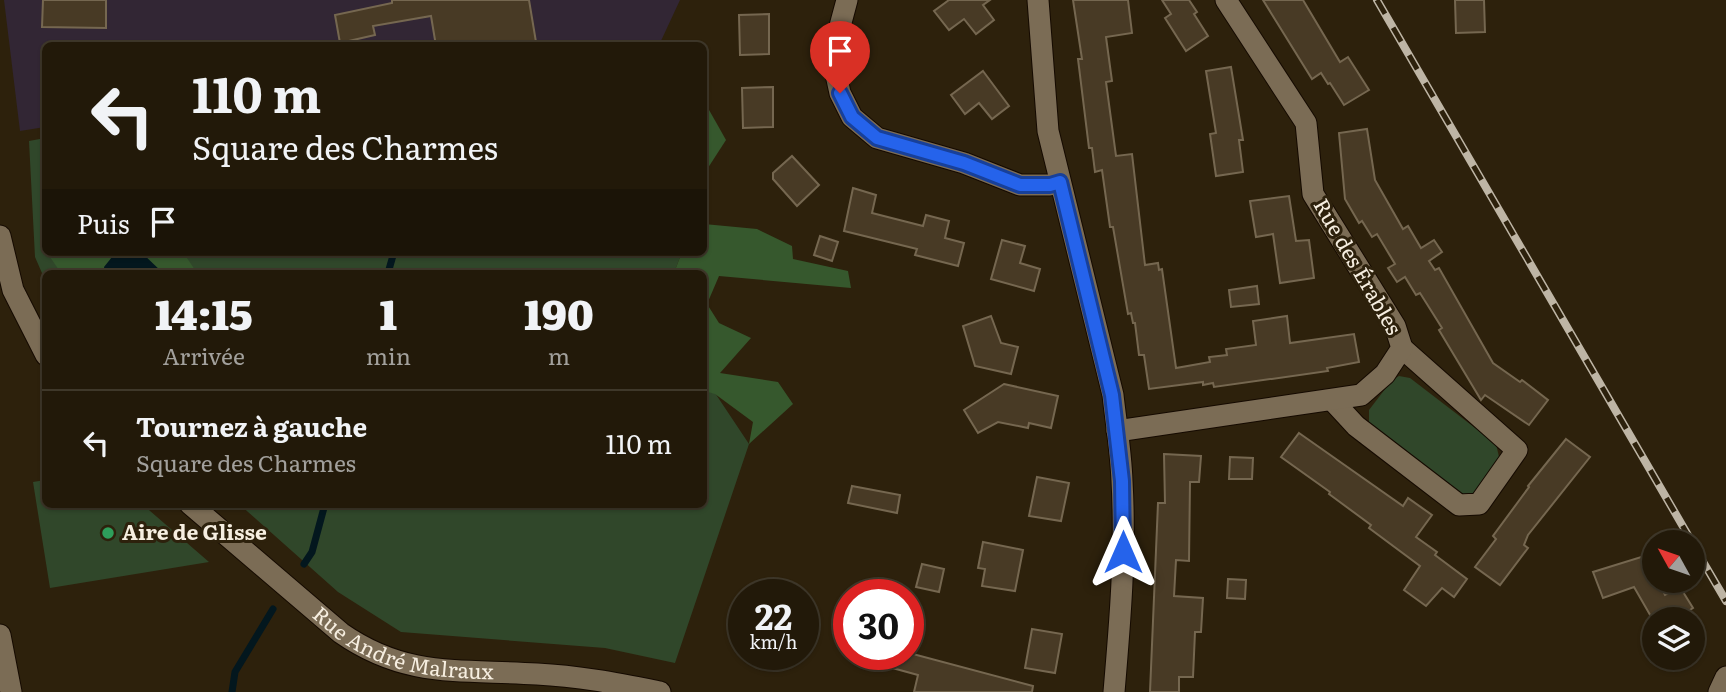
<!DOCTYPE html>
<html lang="fr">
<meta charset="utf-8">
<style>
:root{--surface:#221909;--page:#2a2212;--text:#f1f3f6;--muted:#a2a09c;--line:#3f382a}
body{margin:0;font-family:Literata,serif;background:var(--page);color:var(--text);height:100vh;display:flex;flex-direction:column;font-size:26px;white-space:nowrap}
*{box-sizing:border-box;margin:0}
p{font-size:23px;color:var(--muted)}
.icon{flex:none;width:38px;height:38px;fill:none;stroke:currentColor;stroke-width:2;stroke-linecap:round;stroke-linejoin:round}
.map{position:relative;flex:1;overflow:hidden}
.sheet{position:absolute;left:42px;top:270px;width:665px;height:238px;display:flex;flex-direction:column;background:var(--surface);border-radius:10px;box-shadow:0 2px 5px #0004,0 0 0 2px var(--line)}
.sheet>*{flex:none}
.top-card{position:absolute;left:42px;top:42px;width:665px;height:214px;border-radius:10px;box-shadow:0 2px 5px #0004,0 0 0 2px var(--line);background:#221909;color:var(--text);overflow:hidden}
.needle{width:46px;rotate:310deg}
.buttons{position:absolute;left:1642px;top:530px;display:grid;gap:14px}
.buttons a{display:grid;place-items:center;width:63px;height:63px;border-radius:50%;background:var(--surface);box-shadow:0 2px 5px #0004,0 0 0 2px var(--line);font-size:35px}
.speed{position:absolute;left:728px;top:579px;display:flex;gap:14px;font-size:35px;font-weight:700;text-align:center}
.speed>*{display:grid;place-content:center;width:91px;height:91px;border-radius:50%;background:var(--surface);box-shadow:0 2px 5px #0004,0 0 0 2px var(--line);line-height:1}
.speed small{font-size:18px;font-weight:400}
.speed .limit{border:10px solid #d22;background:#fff;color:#111}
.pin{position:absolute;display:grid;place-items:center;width:60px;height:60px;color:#fff;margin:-72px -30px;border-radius:50% 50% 50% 0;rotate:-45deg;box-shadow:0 0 7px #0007}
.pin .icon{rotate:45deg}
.me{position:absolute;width:77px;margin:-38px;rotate:0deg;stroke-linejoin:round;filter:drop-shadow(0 0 5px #0008)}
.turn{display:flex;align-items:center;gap:24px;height:147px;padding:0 35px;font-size:32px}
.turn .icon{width:91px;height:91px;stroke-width:2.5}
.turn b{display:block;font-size:49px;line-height:60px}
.then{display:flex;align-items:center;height:66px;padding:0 35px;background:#0003;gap:14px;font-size:26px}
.eta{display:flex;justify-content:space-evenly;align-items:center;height:119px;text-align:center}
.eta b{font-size:42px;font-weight:800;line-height:49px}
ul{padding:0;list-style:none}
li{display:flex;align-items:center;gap:21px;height:105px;padding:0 35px;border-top:2px solid var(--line)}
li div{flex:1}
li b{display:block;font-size:26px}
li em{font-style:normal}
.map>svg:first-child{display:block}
.education{fill:#322634}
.green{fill:#30472a}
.forest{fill:#36582d}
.water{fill:#03171e}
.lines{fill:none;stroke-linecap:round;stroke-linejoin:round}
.stream{stroke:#03171e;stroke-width:7}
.building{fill:#483a25;stroke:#756750;stroke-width:2}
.street-casing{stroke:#150a00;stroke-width:23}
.secondary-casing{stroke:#150a00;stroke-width:23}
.street{stroke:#7b6c55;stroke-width:21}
.secondary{stroke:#7b6c55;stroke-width:21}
.rail-casing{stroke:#beb5a5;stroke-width:8}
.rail{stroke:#2d210c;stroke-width:5;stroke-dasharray:16;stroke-linecap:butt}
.route-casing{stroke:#184099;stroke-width:18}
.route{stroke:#2563eb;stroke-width:12}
.leisure-dot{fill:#2e9e5b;stroke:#2d210c;stroke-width:2.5}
.labels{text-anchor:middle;stroke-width:6;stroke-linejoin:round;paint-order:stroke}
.street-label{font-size:21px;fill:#f6eee0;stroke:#2d210c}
.poi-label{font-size:21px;font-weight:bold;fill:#f6eee0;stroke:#2d210c;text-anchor:start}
</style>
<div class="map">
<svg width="1726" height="692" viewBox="0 0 1726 692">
<rect width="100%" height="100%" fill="#2d210c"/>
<!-- education -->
<polygon class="education" points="4,0 680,0 660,43 643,45 46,46 45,127 20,131"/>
<!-- green -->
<g class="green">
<polygon points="45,138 46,252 682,252 674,273 46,273 45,280 35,257 29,141"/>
<polygon points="1399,376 1410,378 1496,444 1500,461 1473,495 1460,495 1369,424 1369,410 1392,380"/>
<polygon points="704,391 715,393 749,444 675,663 605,648 401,632 338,592 239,504 704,504"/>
<polygon points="45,480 46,504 142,504 209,562 50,588 33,482"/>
</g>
<!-- forest -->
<g class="forest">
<polygon points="704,101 726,140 704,174"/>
<polygon points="704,224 757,229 792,246 793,259 848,271 851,288 719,276 707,304 719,323 751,338 720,373 778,382 793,404 749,444 753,422 715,394 704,391 704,273 674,273 682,252 704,252"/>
<polygon points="50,252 183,252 197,273 61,273 50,257"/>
</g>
<!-- water -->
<polygon class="water" points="116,252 141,252 163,273 105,273 104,267"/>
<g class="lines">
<!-- stream -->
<g class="stream">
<polyline points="388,273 394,252"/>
<polyline points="304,564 312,552 325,504"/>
<polyline points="232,692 235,672 273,609"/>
</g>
</g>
<!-- building -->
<g class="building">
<polygon points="43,0 106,0 106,28 42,27"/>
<polygon points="392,0 529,0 536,42 517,46 436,46 431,16 373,26 375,35 340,43 335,15 392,3"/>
<polygon points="949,0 990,0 983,5 994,20 976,34 964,19 949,30 934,11"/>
<polygon points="1073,0 1128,0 1132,33 1106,37 1112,81 1106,82 1116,156 1132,154 1145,265 1158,263 1159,270 1162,269 1176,368 1210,362 1209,357 1227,355 1226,349 1256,345 1253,321 1287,316 1290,343 1354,334 1359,362 1327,368 1328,371 1214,387 1213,383 1203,385 1203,382 1149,389 1144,355 1139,355 1135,323 1133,323 1131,313 1128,314 1113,227 1110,227 1102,170 1095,172 1092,148 1089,148 1078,59 1082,59"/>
<polygon points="1162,0 1189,0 1197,12 1194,14 1208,36 1186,51 1165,18 1171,14"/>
<polygon points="1263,0 1303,0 1340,62 1348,57 1369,90 1344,105 1330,83 1328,84 1321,73 1312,79"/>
<polygon points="1455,0 1484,0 1485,32 1456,33"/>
<polygon points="769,14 769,54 740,55 739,15"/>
<polygon points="1231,67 1243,140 1239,140 1243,172 1216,176 1210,134 1216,133 1206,71"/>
<polygon points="983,71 1009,106 992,119 979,103 965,114 951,95"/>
<polygon points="773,87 773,127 743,128 742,88"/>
<polygon points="1367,129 1375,180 1403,229 1408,226 1421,248 1434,240 1442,252 1429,261 1435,270 1439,268 1493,363 1520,382 1522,380 1548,400 1529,425 1485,395 1481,400 1439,330 1442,328 1420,293 1416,295 1405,277 1397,282 1388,268 1395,264 1377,234 1372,237 1362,221 1359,223 1345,199 1339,133"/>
<polygon points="792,156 819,185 797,206 773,179 773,173"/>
<polygon points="853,188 876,195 872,213 923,226 926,215 949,221 945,238 964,243 958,266 915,255 917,249 844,231"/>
<polygon points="1289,196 1296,241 1309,240 1314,278 1280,283 1273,234 1256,237 1250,201"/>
<polygon points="820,236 838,242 832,261 814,255"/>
<polygon points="1002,240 1025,246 1020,263 1040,269 1034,291 991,279"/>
<polygon points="1257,286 1259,304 1231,307 1229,290"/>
<polygon points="991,316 1001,343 1018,347 1011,374 975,366 963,326"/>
<polygon points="1004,384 1058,396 1051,428 1029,423 1028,428 998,422 978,433 964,410"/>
<polygon points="1299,433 1403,506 1408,498 1432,515 1416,537 1437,552 1435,555 1467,579 1454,597 1442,588 1426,606 1404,590 1420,566 1369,528 1371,525 1329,494 1330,492 1281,457"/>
<polygon points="1566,439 1590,457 1528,535 1524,545 1528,548 1500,585 1475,567 1496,539 1493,536 1529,487 1528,486"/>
<polygon points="1164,454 1201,456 1199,482 1190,482 1189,561 1176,560 1174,596 1203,598 1201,632 1195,632 1193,677 1179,677 1179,692 1150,692 1158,503 1165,503"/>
<polygon points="1230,457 1253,458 1252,479 1229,479"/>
<polygon points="1037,477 1069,483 1061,521 1029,516"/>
<polygon points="852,486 900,495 897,513 848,503"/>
<polygon points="983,542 1023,550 1015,591 982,586 985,569 978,568"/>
<polygon points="1654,553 1654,581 1658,581 1665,595 1680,587 1693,608 1674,620 1653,620 1634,587 1603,598 1593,572"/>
<polygon points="922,564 944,569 939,592 916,587"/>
<polygon points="1228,579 1246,580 1245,599 1227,598"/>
<polygon points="1032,629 1062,634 1055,673 1025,668"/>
<polygon points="864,654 913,654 1033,686 1032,692 914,692 918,675 863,660"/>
</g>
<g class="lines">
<!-- street casing -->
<g class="street-casing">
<g id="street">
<polyline points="847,0 832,56 840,93 852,117 877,138 964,163 1020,185 1050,185 1060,182"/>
<path d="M1038,0l10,131 65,264c3,28 8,57 9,86 4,71 -2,141 -8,211"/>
<polyline points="0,236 13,290 46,355"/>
<polyline points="1332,400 1356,426 1459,505 1479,504 1517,450 1402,348"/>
<polyline points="1117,431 1361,395 1385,374 1402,348 1395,326 1313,194 1306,123 1226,0"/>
<path id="s1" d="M190,504l151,129c66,46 121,36 196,41 42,2 82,10 123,18"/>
</g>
</g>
<!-- secondary casing -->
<g class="secondary-casing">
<g id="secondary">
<polyline points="0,635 11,692"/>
<polyline points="1719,692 1726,677"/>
</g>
</g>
<!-- street -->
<use href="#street" class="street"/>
<!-- secondary -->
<use href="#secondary" class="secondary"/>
<!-- rail casing -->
<g class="rail-casing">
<g id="rail">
<polyline points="1377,0 1692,542"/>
<polyline points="1692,543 1726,601"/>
</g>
</g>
<!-- rail -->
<use href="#rail" class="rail"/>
</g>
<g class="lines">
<!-- route casing -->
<g class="route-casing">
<polyline id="route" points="840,93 852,117 877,138 964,163 1020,185 1050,185 1060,182 1112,395 1122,481 1123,552"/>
</g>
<!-- route -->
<use href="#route" class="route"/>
</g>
<!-- markers -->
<circle class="leisure-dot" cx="108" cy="533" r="7"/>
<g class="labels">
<!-- street labels -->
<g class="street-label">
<text transform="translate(1357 267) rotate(60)" y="7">Rue des Érables</text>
<text dy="7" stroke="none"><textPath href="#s1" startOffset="262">Rue André Malraux</textPath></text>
</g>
<!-- poi labels -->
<g class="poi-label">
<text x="122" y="540">Aire de Glisse</text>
</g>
</g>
</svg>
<div class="buttons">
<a><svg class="needle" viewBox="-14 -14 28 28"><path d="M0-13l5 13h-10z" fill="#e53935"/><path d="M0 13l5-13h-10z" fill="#a2a09c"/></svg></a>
<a><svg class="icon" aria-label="layers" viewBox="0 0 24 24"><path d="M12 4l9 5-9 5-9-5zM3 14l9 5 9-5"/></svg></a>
</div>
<div class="speed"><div>22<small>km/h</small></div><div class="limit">30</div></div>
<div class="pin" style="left:840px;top:93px;background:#d93025"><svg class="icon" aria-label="arrive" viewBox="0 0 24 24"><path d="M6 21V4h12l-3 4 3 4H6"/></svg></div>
<svg class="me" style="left:1123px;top:552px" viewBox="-20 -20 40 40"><path d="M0-17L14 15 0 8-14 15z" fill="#2563eb" stroke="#fff" stroke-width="4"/></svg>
<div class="top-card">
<div class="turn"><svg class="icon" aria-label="left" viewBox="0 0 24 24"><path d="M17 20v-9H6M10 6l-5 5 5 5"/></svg><div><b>110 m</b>Square des Charmes</div></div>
<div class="then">Puis<svg class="icon" aria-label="arrive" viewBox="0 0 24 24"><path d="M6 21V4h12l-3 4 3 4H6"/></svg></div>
</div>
<section class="sheet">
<div class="eta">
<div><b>14:15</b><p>Arrivée</p></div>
<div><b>1</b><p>min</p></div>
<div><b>190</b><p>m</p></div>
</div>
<ul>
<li><svg class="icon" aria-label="left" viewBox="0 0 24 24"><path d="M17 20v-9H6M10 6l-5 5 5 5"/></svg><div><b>Tournez à gauche</b><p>Square des Charmes</p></div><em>110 m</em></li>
</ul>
</section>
</div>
